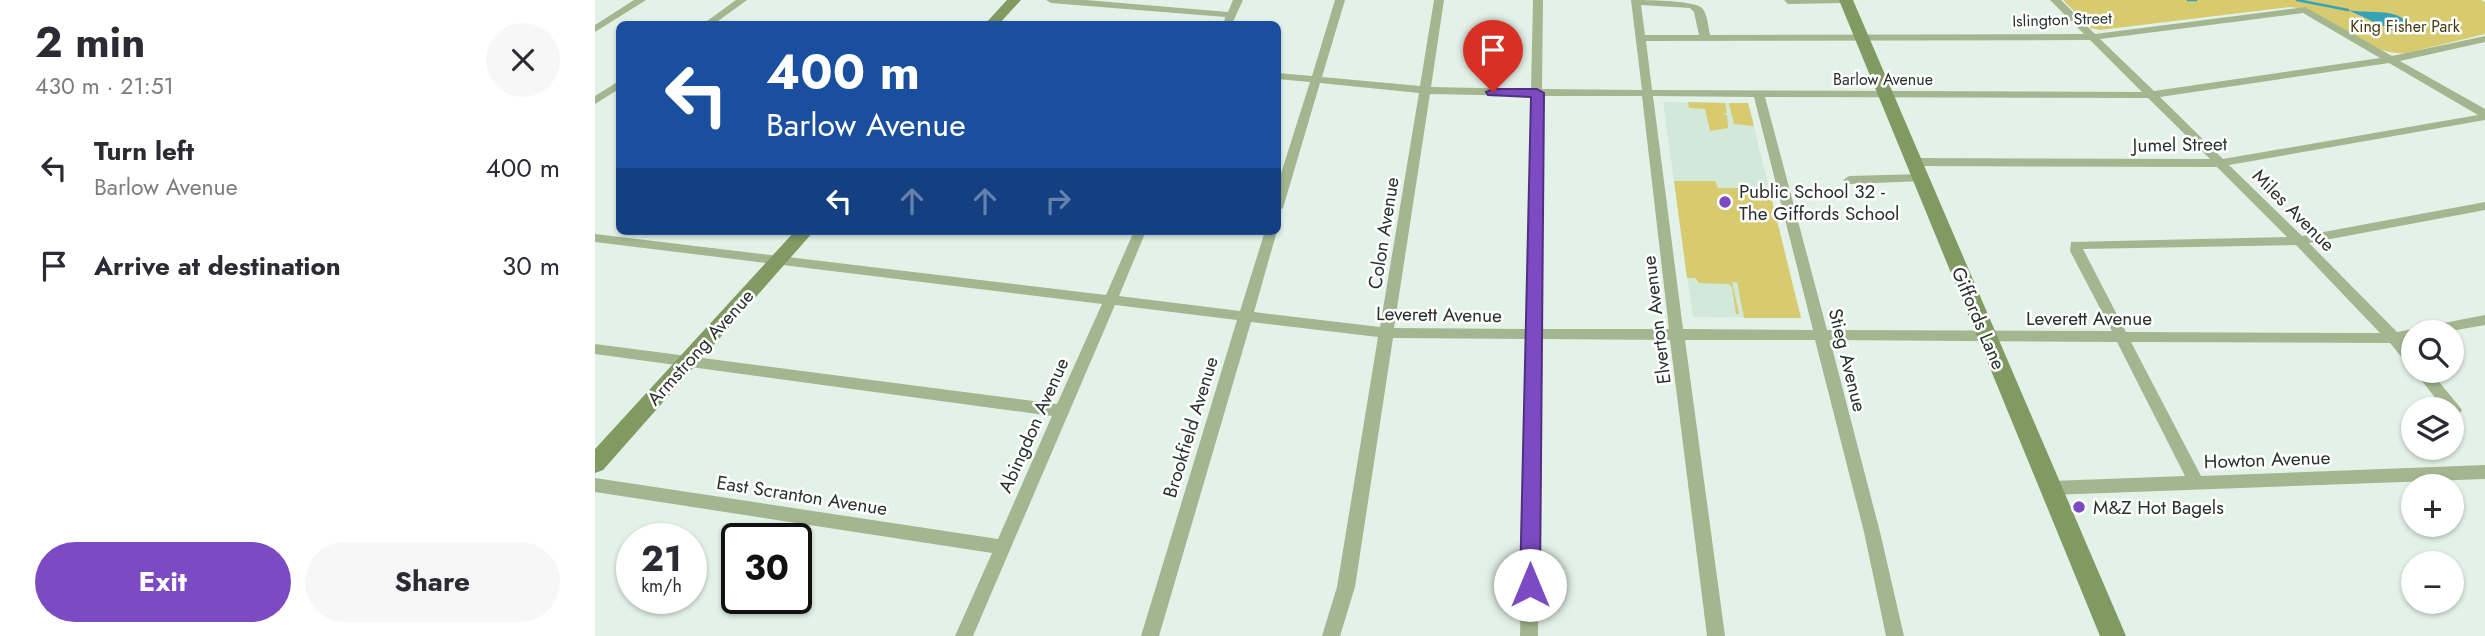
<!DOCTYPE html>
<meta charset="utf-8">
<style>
:root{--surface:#fff;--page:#f7f7f7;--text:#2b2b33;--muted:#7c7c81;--accent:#7c4bc3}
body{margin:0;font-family:Jost,sans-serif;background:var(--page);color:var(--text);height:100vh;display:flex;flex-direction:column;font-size:26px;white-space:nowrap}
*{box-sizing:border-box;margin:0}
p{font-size:23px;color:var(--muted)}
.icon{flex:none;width:38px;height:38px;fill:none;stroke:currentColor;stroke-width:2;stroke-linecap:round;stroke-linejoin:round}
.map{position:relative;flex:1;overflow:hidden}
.details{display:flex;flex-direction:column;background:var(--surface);width:595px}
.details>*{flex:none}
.banner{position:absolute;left:21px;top:21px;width:665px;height:214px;border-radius:10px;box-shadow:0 2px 5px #0004;background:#1a4fa0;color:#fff;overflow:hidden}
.buttons{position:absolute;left:1806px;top:320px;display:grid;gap:14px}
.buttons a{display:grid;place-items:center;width:63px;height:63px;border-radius:50%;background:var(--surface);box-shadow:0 2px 5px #0004;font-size:35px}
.speed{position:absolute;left:21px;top:523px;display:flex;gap:14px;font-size:35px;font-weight:700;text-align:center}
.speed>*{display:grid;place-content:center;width:91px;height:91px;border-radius:50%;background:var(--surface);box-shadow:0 2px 5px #0004;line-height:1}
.speed small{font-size:18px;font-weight:400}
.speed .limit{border:4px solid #111;border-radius:10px;background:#fff;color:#111}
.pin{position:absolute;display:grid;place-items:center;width:60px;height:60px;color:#fff;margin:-72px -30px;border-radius:50% 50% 50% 0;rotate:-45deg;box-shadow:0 0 7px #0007}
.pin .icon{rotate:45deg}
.me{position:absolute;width:77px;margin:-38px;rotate:0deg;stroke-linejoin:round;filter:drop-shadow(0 0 5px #0008)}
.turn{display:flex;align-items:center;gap:24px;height:147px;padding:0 35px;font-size:32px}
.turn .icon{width:91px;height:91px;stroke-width:2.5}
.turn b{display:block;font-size:49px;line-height:60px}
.lanes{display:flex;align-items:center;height:66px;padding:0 35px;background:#0003;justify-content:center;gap:35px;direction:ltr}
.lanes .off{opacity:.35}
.round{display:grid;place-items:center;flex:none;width:74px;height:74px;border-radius:37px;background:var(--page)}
.overview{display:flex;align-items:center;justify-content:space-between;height:119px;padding:0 35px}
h1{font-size:42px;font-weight:700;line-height:52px}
.cta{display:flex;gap:14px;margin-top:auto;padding:14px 35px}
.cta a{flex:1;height:80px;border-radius:42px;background:var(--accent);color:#fff;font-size:28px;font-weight:700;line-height:80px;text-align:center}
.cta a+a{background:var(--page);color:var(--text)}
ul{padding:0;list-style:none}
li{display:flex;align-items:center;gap:21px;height:98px;padding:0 35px}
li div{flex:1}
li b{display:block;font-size:26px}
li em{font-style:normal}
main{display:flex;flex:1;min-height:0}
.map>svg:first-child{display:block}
.built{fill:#d2e8d9}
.green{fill:#d8ca6f}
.water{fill:#36a2b7}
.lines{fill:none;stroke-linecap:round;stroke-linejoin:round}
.stream{stroke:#36a2b7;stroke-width:2.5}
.street{fill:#a4b690;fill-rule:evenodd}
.secondary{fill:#809a62;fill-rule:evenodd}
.route{fill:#7c4bc3;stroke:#51317f;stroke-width:2}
.poi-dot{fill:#7c4bc3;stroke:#fff;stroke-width:2.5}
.labels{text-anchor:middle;stroke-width:5;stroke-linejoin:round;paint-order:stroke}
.far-street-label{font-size:16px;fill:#2a302c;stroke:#fff}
.far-park-label{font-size:16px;fill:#40390d;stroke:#fff}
.street-label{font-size:19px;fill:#2a302c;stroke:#fff}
.poi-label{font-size:19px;fill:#2a302c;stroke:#fff;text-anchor:start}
</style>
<main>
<section class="details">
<div class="overview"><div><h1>2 min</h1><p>430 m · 21:51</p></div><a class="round"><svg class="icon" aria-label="close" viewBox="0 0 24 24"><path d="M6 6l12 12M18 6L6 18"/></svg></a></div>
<ul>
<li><svg class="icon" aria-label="left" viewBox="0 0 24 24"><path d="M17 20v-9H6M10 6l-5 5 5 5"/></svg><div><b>Turn left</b><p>Barlow Avenue</p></div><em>400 m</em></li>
<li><svg class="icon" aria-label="arrive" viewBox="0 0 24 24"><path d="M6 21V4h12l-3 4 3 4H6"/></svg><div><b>Arrive at destination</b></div><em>30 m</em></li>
</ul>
<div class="cta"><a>Exit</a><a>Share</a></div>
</section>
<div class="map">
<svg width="1890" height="636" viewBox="0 0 1890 636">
<rect width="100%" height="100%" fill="#e3f2e8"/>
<!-- built -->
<polygon class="built" points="1068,102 1153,103 1206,318 1098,317"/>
<!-- green -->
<g class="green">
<path d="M1468,0h418l4,2v32l-78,19c-40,5 -76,-43 -117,-46l-190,23 -9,-2z"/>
<polygon points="1093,102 1130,103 1132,113 1127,114 1132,115 1133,128 1115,131 1110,109 1094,108"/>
<polygon points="1134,103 1153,103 1159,126 1139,124"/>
<polygon points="1079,181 1120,181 1123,188 1174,188 1206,318 1149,318 1142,282 1137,282 1144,314 1141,314 1137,287 1134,284 1104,283 1100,278 1092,278"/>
</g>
<!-- water -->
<path class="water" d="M1753,10c20,4 46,-2 59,12v6l-13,3z"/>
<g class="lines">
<!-- stream -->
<g class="stream">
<polyline points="1593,0 1601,0"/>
<polyline points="1702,0 1753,10"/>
</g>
<!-- street -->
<g class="street">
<polygon points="39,0 51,0 0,32 0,25"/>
<polygon points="141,0 152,0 119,24 108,24"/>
<polygon points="451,0 491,0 633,12 638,0 648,0 637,24 629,24 630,17 456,3"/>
<path d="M740,0h10l-23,77 98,9 14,-86h10l-13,87 100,2 2,-89h10l-1,89 100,1 -11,-90c16,0 61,0 71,8 6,7 6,19 8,27l374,-1 -34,-34h11l34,34 210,-27 87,49 93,-20v6l-85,19 85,48v11l-256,45 73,71 183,-34v8l-176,33 88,89 88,-17v10l-40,7h-32v7l-8,2 8,10v15l-5,-1 -18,-22 -259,-1 70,134 284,-11v14l-434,16 -6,-2 -2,-5 2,-5 6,-2 134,-5 -68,-134 -287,-2 50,192 24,104h-18l-22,-104 -49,-192h-130l40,296h-18l-37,-296 -130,-1 -2,297h-18l6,-297 -133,-1 -38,249 -15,49h-18l15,-49 41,-250 -127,-15 -92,314h-18l96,-316 -122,-15 -142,331h-18l37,-83 -397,-61v-14l403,61 54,-123 -457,-62v-10l462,60 45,-100 -507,-62v-8l511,61 28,-64h12l-27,65 121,15 25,-80h12l-23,81 126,15 39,-234 -99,-10 -37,125 -6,4v-26l33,-104 -33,-3v-6l35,3zM1046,5l49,3 4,4 5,23h-54zM1708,13l77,45 -226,33 -54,-52zM1495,40l52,52 -490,-2 -6,-49zM1794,63l89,52 -255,44 -63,-62zM835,94l101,2 -5,233 -132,-1zM947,96h100l27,233h-129zM1058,96l101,1 59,233 -130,-1zM1170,97l383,1 62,61 -297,-1 -6,4 6,4 304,1 70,70 -216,5 -1,9 42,80 -285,-1zM1701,245l84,88 -254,-1 -43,-83z"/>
<polygon points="1189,0 1256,0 1251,3 1193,4"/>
<polygon points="24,81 24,89 0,104 0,96"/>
<polygon points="1325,174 1329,175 1331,178 1329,181 1254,184 1248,180 1254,176"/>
<polygon points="1819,371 1835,371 1864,406 1867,410 1864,414 1857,415 1857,410 1850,410"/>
</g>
<!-- secondary -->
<g class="secondary">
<polygon points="412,0 426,0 404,24 390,24"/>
<polygon points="1244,0 1258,0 1531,636 1505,636"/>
<polygon points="200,231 219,231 8,470 0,473 0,449"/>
</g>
</g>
<!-- route -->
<polygon class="route" points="898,89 942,89 949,93 945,585 942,591 935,594 928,591 925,585 936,97 893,95 891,92"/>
<!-- markers -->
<g class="poi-dot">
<circle cx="1130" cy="202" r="7"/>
<circle cx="1484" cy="507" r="7"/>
</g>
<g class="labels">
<!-- far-street labels -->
<g class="far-street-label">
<text transform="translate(1467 19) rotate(-2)" y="6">Islington Street</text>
<text x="1288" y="85">Barlow Avenue</text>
</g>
<!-- far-park labels -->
<g class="far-park-label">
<text x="1810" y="32">King Fisher Park</text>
</g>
<!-- street labels -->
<g class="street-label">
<text transform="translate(1585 144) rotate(-1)" y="7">Jumel Street</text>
<text transform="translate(1699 210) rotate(45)" y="7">Miles Avenue</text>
<text transform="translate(788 233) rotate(-81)" y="7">Colon Avenue</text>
<text transform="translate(844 314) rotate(1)" y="7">Leverett Avenue</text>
<text transform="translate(1384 318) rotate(67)" y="7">Giffords Lane</text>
<text x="1494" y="325">Leverett Avenue</text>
<text transform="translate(1061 320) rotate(-97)" y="7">Elverton Avenue</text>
<text transform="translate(105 347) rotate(-48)" y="7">Armstrong Avenue</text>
<text transform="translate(1253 360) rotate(76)" y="7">Stieg Avenue</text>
<text transform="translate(438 425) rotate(-66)" y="7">Abingdon Avenue</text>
<text transform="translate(595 427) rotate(-73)" y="7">Brookfield Avenue</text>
<text transform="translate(1672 459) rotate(-2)" y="7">Howton Avenue</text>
<text transform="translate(207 495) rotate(9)" y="7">East Scranton Avenue</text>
</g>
<!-- poi labels -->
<g class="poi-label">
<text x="1144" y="198">Public School 32 -<tspan x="1144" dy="22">The Giffords School</tspan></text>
<text x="1498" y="514">M&amp;Z Hot Bagels</text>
</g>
</g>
</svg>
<div class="buttons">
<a><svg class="icon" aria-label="search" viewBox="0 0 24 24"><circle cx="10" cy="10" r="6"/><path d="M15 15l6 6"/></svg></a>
<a><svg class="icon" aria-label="layers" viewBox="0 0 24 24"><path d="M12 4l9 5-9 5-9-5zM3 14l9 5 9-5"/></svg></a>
<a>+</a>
<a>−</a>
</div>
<div class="speed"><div>21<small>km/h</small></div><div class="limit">30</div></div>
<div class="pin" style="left:898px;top:92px;background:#d93025"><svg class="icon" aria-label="arrive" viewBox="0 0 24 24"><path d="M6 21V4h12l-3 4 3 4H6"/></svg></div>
<svg class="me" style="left:935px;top:585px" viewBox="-20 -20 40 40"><circle r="19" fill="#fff"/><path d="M0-13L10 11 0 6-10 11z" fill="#7c4bc3"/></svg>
<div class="banner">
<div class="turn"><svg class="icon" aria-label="left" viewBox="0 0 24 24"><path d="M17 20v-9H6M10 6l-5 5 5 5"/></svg><div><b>400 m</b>Barlow Avenue</div></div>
<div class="lanes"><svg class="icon" aria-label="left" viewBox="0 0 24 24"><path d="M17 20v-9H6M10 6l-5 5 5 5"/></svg><svg class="icon off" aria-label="ahead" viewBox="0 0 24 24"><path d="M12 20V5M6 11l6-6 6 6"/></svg><svg class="icon off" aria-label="ahead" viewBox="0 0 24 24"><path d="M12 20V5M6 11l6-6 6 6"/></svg><svg class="icon off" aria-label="right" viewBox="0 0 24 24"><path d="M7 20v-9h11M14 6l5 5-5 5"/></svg></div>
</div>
</div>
</main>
